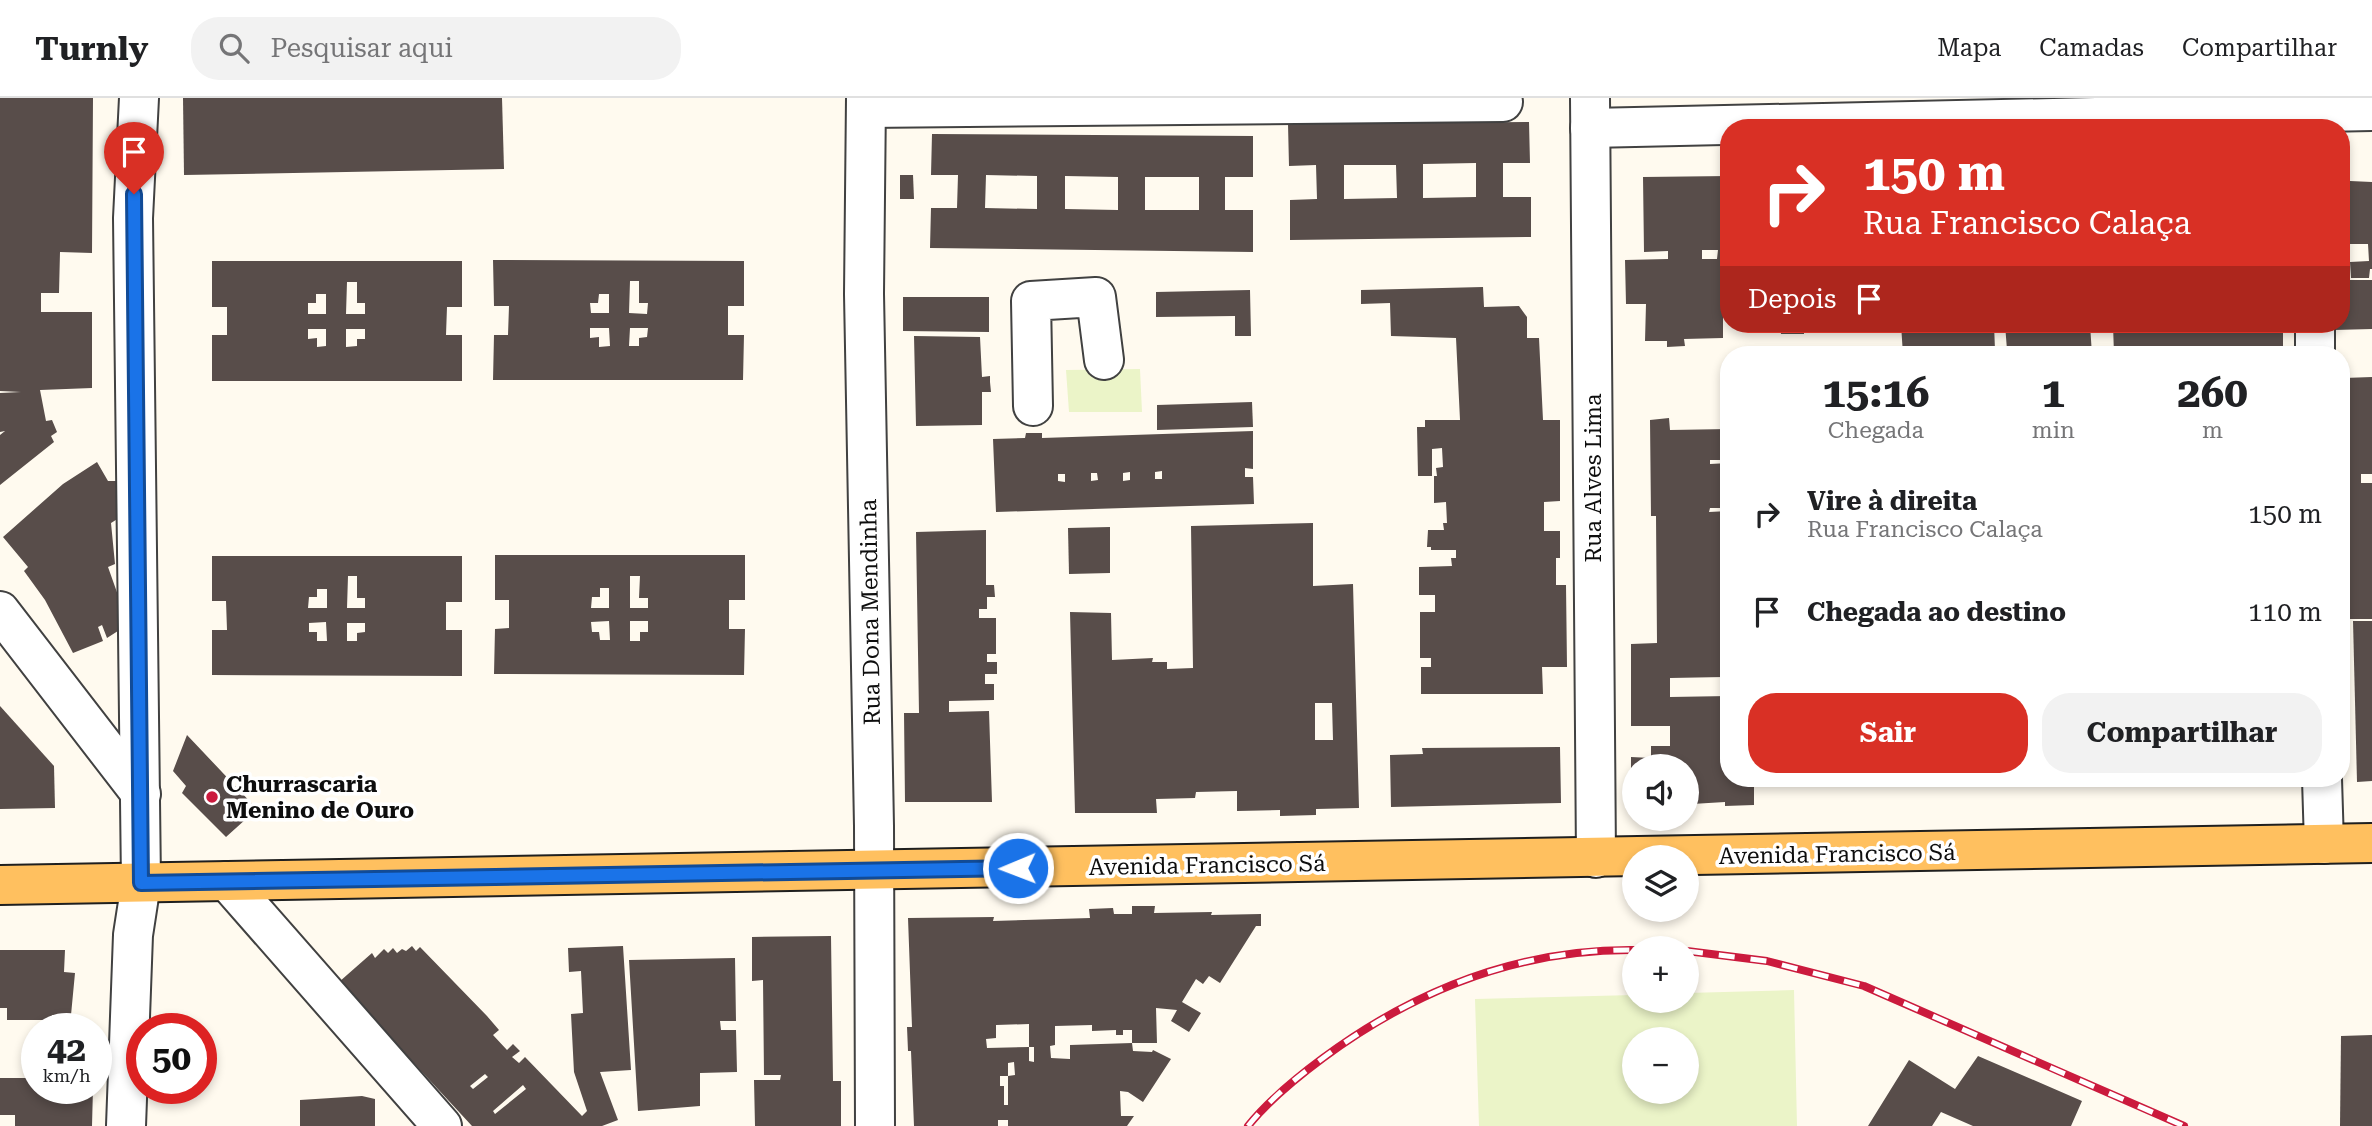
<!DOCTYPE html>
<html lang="pt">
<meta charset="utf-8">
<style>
:root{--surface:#fff;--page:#f2f2f2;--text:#202124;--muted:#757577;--line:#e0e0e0;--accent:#d93025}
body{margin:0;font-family:"Roboto Serif",serif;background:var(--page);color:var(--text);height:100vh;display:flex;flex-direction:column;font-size:26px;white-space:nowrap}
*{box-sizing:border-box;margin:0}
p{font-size:23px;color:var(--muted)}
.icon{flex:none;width:38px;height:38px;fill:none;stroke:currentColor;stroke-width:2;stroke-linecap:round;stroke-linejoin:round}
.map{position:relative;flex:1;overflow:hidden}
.sheet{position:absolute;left:1720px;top:248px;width:630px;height:441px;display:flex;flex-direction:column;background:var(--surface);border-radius:28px;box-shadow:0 4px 10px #0003}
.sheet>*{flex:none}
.banner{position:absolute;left:1720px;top:21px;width:630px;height:214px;border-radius:28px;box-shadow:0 4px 10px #0003;background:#d93025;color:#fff;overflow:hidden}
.fabs{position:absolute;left:1622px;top:656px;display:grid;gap:14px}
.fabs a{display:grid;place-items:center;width:77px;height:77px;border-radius:50%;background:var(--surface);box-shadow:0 4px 10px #0003;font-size:35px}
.speed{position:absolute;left:21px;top:915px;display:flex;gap:14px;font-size:35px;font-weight:700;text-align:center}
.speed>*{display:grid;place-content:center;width:91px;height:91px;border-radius:50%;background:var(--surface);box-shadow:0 4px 10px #0003;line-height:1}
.speed small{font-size:18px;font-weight:400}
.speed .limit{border:10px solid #d22;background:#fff;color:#111}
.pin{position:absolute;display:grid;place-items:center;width:60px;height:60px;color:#fff;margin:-72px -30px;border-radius:50% 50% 50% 0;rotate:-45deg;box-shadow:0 0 7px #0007}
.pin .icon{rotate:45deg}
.me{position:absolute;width:77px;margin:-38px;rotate:269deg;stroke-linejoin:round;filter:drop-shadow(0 0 5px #0008)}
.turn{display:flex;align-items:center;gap:24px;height:147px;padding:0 28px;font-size:32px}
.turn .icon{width:91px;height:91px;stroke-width:2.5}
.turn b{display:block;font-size:49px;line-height:60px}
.then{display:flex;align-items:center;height:66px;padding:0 28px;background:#0003;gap:14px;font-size:26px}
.eta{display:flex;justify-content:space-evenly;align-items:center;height:119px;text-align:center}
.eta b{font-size:42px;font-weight:700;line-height:49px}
.button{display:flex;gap:14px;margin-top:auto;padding:14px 28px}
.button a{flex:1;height:80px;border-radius:28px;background:var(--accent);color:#fff;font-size:28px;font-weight:700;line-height:80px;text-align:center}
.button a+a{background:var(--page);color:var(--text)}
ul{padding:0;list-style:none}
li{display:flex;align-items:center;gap:21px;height:98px;padding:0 28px}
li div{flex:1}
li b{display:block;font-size:26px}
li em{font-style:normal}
header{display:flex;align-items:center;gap:42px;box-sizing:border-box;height:98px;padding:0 35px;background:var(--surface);border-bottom:2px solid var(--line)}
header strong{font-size:33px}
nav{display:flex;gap:38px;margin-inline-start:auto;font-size:24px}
.search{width:490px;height:63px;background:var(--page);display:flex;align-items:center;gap:18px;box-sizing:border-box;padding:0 24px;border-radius:28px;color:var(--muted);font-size:26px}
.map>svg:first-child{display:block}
.pitch{fill:#ebf4c8;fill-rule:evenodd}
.building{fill:#584d4a;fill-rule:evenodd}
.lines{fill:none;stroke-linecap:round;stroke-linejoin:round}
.minor-casing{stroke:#414141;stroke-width:42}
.major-casing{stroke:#1f1f1f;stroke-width:42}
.minor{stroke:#fff;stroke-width:38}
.major{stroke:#ffc05f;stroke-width:38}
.rail-casing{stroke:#cb1a3d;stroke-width:8}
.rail{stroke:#fff;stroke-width:5;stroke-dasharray:16;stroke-linecap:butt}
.route-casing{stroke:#114b97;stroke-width:18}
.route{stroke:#1a73e8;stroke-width:12}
.poi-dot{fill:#cb1a3d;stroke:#fff;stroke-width:2.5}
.labels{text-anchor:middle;stroke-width:7;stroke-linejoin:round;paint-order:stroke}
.street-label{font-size:23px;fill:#0e0e0e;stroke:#fff}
.poi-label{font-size:23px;font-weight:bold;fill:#0e0e0e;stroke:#fff;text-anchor:start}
</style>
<header>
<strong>Turnly</strong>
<div class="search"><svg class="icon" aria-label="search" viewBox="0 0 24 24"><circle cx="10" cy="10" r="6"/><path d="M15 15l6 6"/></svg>Pesquisar aqui</div>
<nav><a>Mapa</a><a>Camadas</a><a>Compartilhar</a></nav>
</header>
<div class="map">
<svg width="2372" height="1028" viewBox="0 0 2372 1028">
<rect width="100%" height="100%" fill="#fffaef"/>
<!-- pitch -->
<g class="pitch">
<polygon points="1140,271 1142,314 1069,314 1066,272"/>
<path d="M1794,892l3,136h-318l-4,-127 159,-4v6h53v-8zM1634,942h53v52h-53z"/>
</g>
<!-- building -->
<g class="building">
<polygon points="0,0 93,0 92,155 60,154 59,195 41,195 41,214 92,214 92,290 40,292 46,323 52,322 57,334 51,338 54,344 0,387 0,337 5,333 0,334 0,295 21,294 0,293"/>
<polygon points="183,0 502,0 504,71 184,77"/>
<path d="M1529,24l1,41h-27v34h28v40l-241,3v-40l27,-1 -1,-34 -27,1 -1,-42zM1476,65v34l-53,1v-34zM1344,67h52l1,33 -53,1z"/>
<path d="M932,36l321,2v41h-28v33h28v42l-323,-4 1,-40h26l1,-33h-27zM986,77l51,1v33l-52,-1zM1065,78l53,1v33l-53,-1zM1145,79h54v33h-54z"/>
<polygon points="900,77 913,77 914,101 900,101"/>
<path d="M1729,78v83h-2v44h-4v35l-39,1 1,7 -18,1v-6h-22l1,-37h-20l-1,-44 43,-1v-8l-24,1 -1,-75zM1702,152h16l-1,9h-15z"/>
<polygon points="2350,83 2372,84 2372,171 2370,171 2369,180 2351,180 2350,164 2369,163 2368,146 2350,146"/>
<path d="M493,162l251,1v45h-16v29h16l-1,45h-250l1,-45h14l1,-29h-15zM630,183h9v22h9l-1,11 -18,-1zM599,196h10v19h-18l-1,-10h8zM590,230h19l1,18 -11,1v-10l-9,1zM630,230h18l-1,9 -8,1v8h-10z"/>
<path d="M212,163h250v46h-15l-1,28h16v46h-250v-46h15v-28h-15zM347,184h10v21h8v11h-19zM316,196h10v20h-18v-11h8zM308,231h18v17l-9,1v-9l-9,1zM346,231h19v10h-8v7l-11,1z"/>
<polygon points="2342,182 2372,182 2372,231 2334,232 2334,226 2342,226"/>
<polygon points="1483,189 1484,209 1519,208 1527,219 1527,240 1539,240 1543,322 1560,322 1560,403 1544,404 1544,433 1560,433 1560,460 1556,460 1556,487 1566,487 1567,569 1542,569 1543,596 1421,596 1421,569 1431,569 1431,560 1420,560 1420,514 1435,514 1435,497 1419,497 1419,469 1452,468 1451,460 1456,460 1456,452 1431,452 1431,449 1427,449 1428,432 1444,432 1443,425 1447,425 1446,404 1434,405 1434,378 1437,378 1436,370 1443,369 1442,350 1432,351 1432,378 1418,378 1417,329 1425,329 1425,322 1460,322 1456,240 1391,238 1390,205 1361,206 1361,192"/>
<polygon points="1250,192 1251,238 1235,238 1235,218 1156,219 1156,194"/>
<polygon points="903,199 989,199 989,234 903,233"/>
<polygon points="1780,226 1804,226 1804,236 1781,236"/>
<polygon points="1901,226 1994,226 1995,252 2007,252 2005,226 2090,226 2092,257 1903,257"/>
<polygon points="2113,226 2156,226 2156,230 2283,226 2283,257 2114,257"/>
<polygon points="914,238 980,239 982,279 990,278 990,284 991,294 982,294 982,327 916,328"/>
<polygon points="2372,279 2372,376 2361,376 2361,385 2372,385 2372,521 2342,521 2342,497 2348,497 2348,485 2342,486 2342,407 2344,406 2344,376 2347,376 2344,280"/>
<polygon points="1252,304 1253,329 1157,332 1157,307"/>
<polygon points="1669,320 1670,332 1729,331 1729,362 1710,362 1710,366 1729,365 1727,410 1710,410 1709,414 1729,413 1729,562 1723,562 1724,579 1670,580 1670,599 1729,598 1729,681 1754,682 1754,707 1725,708 1725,704 1692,706 1693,710 1687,711 1687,668 1634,668 1634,707 1631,707 1631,659 1651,660 1651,648 1670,648 1670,628 1631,628 1631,546 1657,545 1656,418 1651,418 1650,322"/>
<path d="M1253,333v38l-8,-1v9h8l1,27 -258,8 -3,-73 32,-1 1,-5h16v5zM1162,373v8h-7v-7zM1130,374v8l-7,1v-8zM1091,375h6l1,7 -7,1zM1058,376h7v8l-7,-1z"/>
<polygon points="97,364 108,383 118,383 119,420 111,425 115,466 108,469 119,500 121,531 107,540 102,527 98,529 103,543 73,555 45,502 24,473 28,469 3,439 63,386"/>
<path d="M1313,425v63l40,-2 6,224 -43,1v6l-36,1v-6l-43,1v-20l-41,1 -1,6 -39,1 1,14h-82l-5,-201 41,1 1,47 41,-2 -1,4h15v7l26,-1 -2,-142zM1315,605h17l1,37h-18z"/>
<polygon points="1110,429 1110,475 1069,476 1068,430"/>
<polygon points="986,432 986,487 994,487 995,499 987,499 987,511 979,511 979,520 996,520 996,556 987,556 987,564 997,564 997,576 985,576 985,586 994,586 994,602 949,603 949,614 989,613 992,704 905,704 904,615 919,615 916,434"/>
<path d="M495,457h250v45h-16v29h16l-1,46 -250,-1 1,-45 14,-1v-28h-14zM630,478h10l-1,22h9v10h-18zM600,490h9v20h-18l1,-11h8zM609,523l1,19h-10l-1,-8h-7l-1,-10zM630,523h18v11h-8v9h-10z"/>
<path d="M212,458h250v46h-16v28h16v46l-250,-1v-45h15l-1,-29h-14zM348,478h9v22h8v10h-18zM317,491h10v19h-19l1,-11h8zM326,524l1,19h-10v-9h-8v-9zM347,525h18v9l-8,1v8h-10z"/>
<polygon points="2353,523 2372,523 2372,683 2357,684"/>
<polygon points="0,608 54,668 55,710 0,711"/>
<polygon points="187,637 257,711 226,739 182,695 186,688 173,673"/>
<polygon points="1560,649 1561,705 1391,709 1390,657 1423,656 1422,650"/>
<path d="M1132,808h23l-1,7 58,-1 -1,3 50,-1v12h-5l-36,57 -11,-7 -6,8 -7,-5 -14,23 19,11 -12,19 -18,-11 6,-11 -21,-2 1,35h-25v-13h-9v5h-7v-5l-24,1v-6l-37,1v19l-5,1 1,12 19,1v-14l62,-2 1,8 19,1 1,-2 18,9 -28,43 -15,-10 -8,-1 1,25h13l-7,10h-119v-6h-10v6h-84l-3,-75h-3l-1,-24h5l-4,-109 86,-1 -1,4 97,-3 -1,-9 24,-1 1,6h18zM1029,926v23h5v15l-5,-1v-14l-42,1 -1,-9 10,-1v-13zM1014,964l1,13 -7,1v29h-4v-19h-4v-10h8v-13z"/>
<polygon points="831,838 833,983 841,983 841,1028 755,1028 754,982 780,982 781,977 764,977 763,882 752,883 752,839"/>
<path d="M412,848l4,5 4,-4 67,69 12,14 -6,5 14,15 6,-6 7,7 -8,6 7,6 6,-6 57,59 5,-5 -13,-39 -3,-58 12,-1 -2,-42 -12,1 -1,-24 55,-2 8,124 -31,2 18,48 -16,6h-130l-133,-144 33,-29 3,5 9,-9 4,4 5,-5 4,5 5,-4 4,2zM485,976l3,3 -15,12 -3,-3zM523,987l3,4 -31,25 -2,-3z"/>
<polygon points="0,852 65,852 64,874 75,875 71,917 52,917 52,922 7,922 7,910 0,910"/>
<polygon points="735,860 736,923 720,923 721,932 736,932 737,974 700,975 700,1008 638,1013 629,862"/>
<polygon points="2372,937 2372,1028 2340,1028 2341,938"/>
<polygon points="1978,958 2082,1003 2071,1028 1973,1028 1941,1014 1932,1028 1868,1028 1909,962 1955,991"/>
<polygon points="0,980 37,980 37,990 93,990 92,1028 15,1028 15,1017 0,1017"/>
<polygon points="362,998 375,1001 375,1028 300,1028 300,1002"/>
</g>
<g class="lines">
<!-- minor casing -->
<g class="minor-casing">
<g id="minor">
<polyline points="866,0 864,196 874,728 875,1028"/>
<polyline points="1590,0 1596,760"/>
<polyline points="866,10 1503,4"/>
<polyline points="1590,30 2372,13"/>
<polyline points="2315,226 2315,257"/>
<polyline points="1033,308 1031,203 1096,199 1104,262"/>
<polyline points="0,513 141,696"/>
<polyline points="2322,681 2324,746"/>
<polyline points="227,783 442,1028"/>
<polyline points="126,1028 133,837 141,785 133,120 139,0"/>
</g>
</g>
<!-- major casing -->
<g class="major-casing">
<polyline id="major" points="0,787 2372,745"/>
</g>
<!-- minor -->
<use href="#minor" class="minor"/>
<!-- major -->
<use href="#major" class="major"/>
<!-- rail casing -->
<g class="rail-casing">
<g id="rail">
<polyline points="1687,853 1767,863 1864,888 2184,1028"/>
<path d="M1248,1028c21,-26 48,-48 75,-68 92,-68 196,-109 311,-108"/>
</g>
</g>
<!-- rail -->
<use href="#rail" class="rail"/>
</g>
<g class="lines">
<!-- route casing -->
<g class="route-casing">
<polyline id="route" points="134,96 141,785 1018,770"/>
</g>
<!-- route -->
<use href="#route" class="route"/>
</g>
<!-- markers -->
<circle class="poi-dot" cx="212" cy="699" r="7"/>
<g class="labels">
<!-- street labels -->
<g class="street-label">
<text transform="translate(1593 380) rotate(-90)" y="8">Rua Alves Lima</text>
<text transform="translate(870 514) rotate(-91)" y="8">Rua Dona Mendinha</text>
<text transform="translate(1837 756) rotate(-1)" y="8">Avenida Francisco Sá</text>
<text transform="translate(1207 767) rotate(-1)" y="8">Avenida Francisco Sá</text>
</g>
<!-- poi labels -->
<g class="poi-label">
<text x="226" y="694">Churrascaria<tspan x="226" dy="26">Menino de Ouro</tspan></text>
</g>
</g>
</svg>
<div class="fabs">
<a><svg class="icon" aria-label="sound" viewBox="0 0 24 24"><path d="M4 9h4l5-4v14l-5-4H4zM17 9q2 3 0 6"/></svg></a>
<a><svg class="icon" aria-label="layers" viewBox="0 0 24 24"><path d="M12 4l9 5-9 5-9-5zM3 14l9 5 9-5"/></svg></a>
<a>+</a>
<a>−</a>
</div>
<div class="speed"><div>42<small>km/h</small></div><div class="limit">50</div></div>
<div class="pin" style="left:134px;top:96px;background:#d93025"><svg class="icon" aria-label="arrive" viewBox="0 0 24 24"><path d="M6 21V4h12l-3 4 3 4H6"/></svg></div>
<svg class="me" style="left:1018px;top:770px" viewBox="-20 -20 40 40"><circle r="17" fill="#1a73e8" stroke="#fff" stroke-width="3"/><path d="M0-11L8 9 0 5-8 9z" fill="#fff"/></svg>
<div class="banner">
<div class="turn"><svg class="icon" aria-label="right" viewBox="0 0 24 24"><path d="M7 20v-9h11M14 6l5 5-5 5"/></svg><div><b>150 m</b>Rua Francisco Calaça</div></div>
<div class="then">Depois<svg class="icon" aria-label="arrive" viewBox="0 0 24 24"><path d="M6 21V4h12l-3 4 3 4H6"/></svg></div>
</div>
<section class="sheet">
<div class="eta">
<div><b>15:16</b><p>Chegada</p></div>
<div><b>1</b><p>min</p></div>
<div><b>260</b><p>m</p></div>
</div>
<ul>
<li><svg class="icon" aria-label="right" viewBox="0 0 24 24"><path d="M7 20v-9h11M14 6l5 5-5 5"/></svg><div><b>Vire à direita</b><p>Rua Francisco Calaça</p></div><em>150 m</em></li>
<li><svg class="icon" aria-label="arrive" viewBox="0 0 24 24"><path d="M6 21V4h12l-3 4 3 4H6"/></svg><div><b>Chegada ao destino</b></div><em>110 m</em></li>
</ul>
<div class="button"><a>Sair</a><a>Compartilhar</a></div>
</section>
</div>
